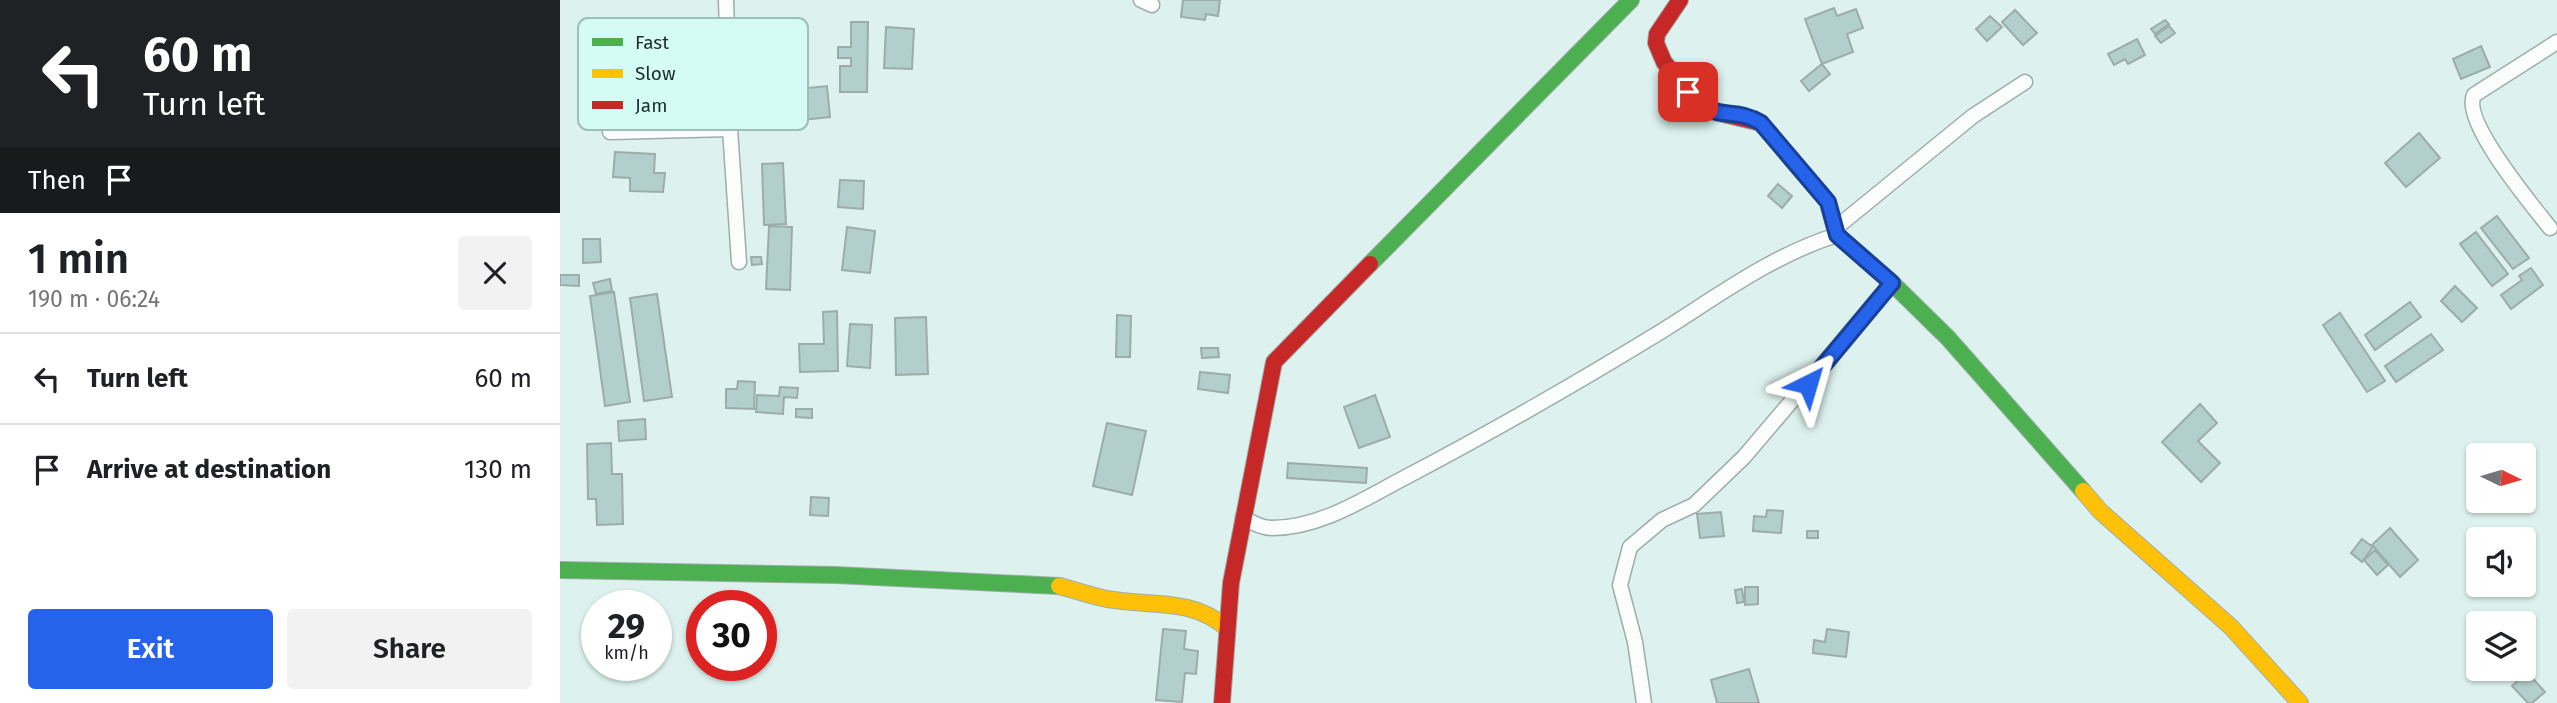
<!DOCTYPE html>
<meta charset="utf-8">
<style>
:root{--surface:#fff;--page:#f2f2f2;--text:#202124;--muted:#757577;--line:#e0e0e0;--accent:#2563eb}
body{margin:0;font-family:"Fira Sans",sans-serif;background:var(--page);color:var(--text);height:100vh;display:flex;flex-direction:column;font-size:26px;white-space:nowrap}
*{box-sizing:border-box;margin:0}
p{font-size:23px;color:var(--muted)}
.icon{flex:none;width:38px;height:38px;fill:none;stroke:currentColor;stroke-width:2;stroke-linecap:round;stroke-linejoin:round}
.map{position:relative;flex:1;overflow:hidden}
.sheet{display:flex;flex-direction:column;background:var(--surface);width:560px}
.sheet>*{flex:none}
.top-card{background:#202124;color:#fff;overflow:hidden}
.needle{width:46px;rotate:95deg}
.tools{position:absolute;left:1906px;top:443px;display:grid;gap:14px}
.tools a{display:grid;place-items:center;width:70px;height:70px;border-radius:7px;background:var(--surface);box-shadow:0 2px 5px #0004;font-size:35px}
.speed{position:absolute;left:21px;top:590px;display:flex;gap:14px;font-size:35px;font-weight:700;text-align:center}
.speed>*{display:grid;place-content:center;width:91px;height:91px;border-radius:50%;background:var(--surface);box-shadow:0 2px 5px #0004;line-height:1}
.speed small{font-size:18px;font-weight:400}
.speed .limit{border:10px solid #d22;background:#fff;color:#111}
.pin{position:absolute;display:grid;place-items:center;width:60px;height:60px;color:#fff;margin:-30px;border-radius:14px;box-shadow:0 4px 10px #0006}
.me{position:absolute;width:77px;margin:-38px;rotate:40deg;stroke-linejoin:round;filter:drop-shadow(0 0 5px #0008)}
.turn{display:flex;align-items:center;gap:24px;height:147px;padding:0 28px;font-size:32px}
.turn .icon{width:91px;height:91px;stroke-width:2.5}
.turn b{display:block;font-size:49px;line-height:60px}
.then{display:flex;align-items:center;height:66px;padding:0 28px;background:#0003;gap:14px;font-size:26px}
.round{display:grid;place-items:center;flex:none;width:74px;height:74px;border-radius:7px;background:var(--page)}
.head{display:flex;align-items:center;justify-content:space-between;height:119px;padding:0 28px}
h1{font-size:42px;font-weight:600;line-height:52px}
.action{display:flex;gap:14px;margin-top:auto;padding:14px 28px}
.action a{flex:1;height:80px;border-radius:7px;background:var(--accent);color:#fff;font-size:28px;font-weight:600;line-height:80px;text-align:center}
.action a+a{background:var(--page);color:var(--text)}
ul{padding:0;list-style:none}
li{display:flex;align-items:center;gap:21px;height:91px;padding:0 28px;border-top:2px solid var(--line)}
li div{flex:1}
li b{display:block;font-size:26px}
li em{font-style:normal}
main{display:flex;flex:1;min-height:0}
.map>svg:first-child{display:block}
.building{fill:#b3cfcb;stroke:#9caca9;stroke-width:2}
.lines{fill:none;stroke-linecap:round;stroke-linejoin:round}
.street-casing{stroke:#9dadaa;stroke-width:17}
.fast-casing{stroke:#9dadaa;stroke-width:18}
.slow-casing{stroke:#9dadaa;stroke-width:18}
.jam-casing{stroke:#9dadaa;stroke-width:18}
.street{stroke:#fafdfc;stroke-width:14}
.fast{stroke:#4caf50;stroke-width:16}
.slow{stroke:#ffc107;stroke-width:16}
.jam{stroke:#c62828;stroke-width:16}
.route-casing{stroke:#184099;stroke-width:18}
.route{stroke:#2563eb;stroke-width:12}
.key{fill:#d4fbf4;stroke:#9ebeb8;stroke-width:2}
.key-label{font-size:19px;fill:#1f2e2b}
</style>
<main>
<section class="sheet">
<div class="top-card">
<div class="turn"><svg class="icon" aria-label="left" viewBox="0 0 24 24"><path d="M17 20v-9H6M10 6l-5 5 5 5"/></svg><div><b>60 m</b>Turn left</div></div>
<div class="then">Then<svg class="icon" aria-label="arrive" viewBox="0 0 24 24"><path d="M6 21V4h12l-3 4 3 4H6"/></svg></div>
</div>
<div class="head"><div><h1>1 min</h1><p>190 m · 06:24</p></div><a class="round"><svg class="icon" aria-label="close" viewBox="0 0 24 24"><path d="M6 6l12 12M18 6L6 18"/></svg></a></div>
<ul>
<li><svg class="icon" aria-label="left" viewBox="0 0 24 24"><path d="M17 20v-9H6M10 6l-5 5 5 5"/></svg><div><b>Turn left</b></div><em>60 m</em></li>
<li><svg class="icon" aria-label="arrive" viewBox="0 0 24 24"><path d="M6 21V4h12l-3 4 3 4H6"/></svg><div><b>Arrive at destination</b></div><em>130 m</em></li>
</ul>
<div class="action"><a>Exit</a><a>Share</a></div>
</section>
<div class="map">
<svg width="1997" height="703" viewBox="0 0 1997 703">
<rect width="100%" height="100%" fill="#ddf2ee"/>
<!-- building -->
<g class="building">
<polygon points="623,0 660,0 658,16 646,14 645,20 621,17"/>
<polygon points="1274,8 1277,16 1296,9 1303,28 1287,34 1293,52 1262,64 1245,19"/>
<polygon points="1455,10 1477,33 1463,45 1442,22"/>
<polygon points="1430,16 1442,27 1427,41 1416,29"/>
<polygon points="1605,20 1609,24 1595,34 1591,29"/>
<polygon points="291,22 308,22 307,92 280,92 280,66 291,66 291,58 278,58 278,47 291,47"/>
<polygon points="1609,26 1615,33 1601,43 1595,36"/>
<polygon points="326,27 354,29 352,69 324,68"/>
<polygon points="1577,39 1585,55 1568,64 1565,59 1554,65 1548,54"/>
<polygon points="1921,46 1930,67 1901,79 1893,59"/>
<polygon points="1262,64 1270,74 1249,91 1241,81"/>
<polygon points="267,86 270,117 232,121 229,90"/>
<polygon points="1859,133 1880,158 1846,187 1825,163"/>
<polygon points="55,152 95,154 94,173 105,173 103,192 70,191 70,178 53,177"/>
<polygon points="223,163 226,224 204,225 202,164"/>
<polygon points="280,180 304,181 303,209 278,207"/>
<polygon points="1218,184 1232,196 1222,208 1208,196"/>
<polygon points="1937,216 1969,258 1953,269 1921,228"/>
<polygon points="209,226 232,227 230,290 206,289"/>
<polygon points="287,227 315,231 310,273 282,270"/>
<polygon points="1916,232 1948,274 1932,286 1900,244"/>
<polygon points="23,239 40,239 41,262 23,263"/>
<polygon points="191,257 201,257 202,264 192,265"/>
<polygon points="1971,268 1983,285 1951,309 1941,295 1962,280 1959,276"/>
<polygon points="0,275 19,275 19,286 0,285"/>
<polygon points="50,279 52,291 36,294 33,283"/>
<polygon points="1895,286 1917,308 1902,322 1881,301"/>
<polygon points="54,292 70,402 45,406 30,296"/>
<polygon points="97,294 112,397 84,401 70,298"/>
<polygon points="1850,302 1861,317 1815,350 1805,335"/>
<polygon points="277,311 278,371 240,372 239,344 264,344 263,312"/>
<polygon points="1780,313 1825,381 1807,392 1763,325"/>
<polygon points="557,315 571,316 570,357 556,357"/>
<polygon points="366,317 368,374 336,375 335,318"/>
<polygon points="290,324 312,325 310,368 287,366"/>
<polygon points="1871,334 1883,350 1836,382 1825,366"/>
<polygon points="641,348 658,348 659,357 642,358"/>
<polygon points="640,372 670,375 668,393 638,389"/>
<polygon points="178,381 195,382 194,409 166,408 166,389 177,389"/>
<polygon points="220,387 238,388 237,398 224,397 223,414 196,412 197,395 219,396"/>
<polygon points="815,395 830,437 799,448 784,407"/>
<polygon points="1640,404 1657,423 1638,441 1660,463 1641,482 1602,442"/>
<polygon points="236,409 252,409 252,418 236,417"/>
<polygon points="85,419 86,439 59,441 58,421"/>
<polygon points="547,423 586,431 572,495 533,486"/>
<polygon points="51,443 52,474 62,474 63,524 37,525 36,499 28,499 27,444"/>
<polygon points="728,463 807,468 806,483 727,478"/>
<polygon points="251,497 269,498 268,516 250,515"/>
<polygon points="1207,510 1223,511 1221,533 1193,531 1194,516 1206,517"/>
<polygon points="1161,512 1164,536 1140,538 1137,514"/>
<polygon points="1830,528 1858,560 1840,577 1812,545"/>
<rect x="1247" y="531" width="11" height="7"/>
<polygon points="1802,539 1813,547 1802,562 1791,553"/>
<polygon points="1815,550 1828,565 1817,575 1804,560"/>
<polygon points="1185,587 1198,587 1198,604 1185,605"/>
<polygon points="1182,589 1184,602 1177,603 1175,590"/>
<polygon points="603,629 626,631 624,649 638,651 636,674 625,673 622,702 596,700"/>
<polygon points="1267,629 1289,632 1286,657 1253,653 1254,640 1265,642"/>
<polygon points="1189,669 1199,703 1157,703 1151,680"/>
<polygon points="1967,672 1985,692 1972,703 1968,703 1952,686"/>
</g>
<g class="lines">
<!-- street casing -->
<g class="street-casing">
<g id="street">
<polyline points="581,0 592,5"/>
<polyline points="170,129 179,262"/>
<polyline points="50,132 170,129 166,0"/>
<polyline points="1277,227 1413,116 1465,82"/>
<path d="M1990,228c-17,-22 -89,-107 -76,-133l83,-53"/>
<path d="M683,517c9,6 18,11 29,11 48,0 92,-29 132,-50 86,-45 171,-94 253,-144 58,-36 115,-79 180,-99"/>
<polyline points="1084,703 1075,642 1060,585 1070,547 1102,520 1134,505 1184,457 1332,283"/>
</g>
</g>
<!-- fast casing -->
<g class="fast-casing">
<g id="fast">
<polyline points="810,264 1071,0"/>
<polyline points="1333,284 1388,338 1523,491"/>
<polyline points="0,570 276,575 499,586"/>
</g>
</g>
<!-- slow casing -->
<g class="slow-casing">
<g id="slow">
<polyline points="1523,491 1540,511 1671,627 1740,703"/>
<path d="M499,586c16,4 32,10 48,13 45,8 83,-2 120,29"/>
</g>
</g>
<!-- jam casing -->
<g class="jam-casing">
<g id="jam">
<polyline points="1120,0 1097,34 1096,43 1104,62 1135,100 1150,111 1201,123 1268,202 1277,235 1333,284"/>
<polyline points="662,703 671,583 714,362 810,264"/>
</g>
</g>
<!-- street -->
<use href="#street" class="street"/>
<!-- fast -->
<use href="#fast" class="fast"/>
<!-- slow -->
<use href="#slow" class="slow"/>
<!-- jam -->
<use href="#jam" class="jam"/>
</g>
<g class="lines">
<!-- route casing -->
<g class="route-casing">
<path id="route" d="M1128,92c28,33 44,13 73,31l67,79 9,33 55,48 -84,101"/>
</g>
<!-- route -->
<use href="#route" class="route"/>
</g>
<!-- legend -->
<rect x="18" y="18" width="230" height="112" rx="10" class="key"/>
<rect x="32" y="38" width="31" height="8" fill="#4caf50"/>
<rect x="32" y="69" width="31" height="9" fill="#ffc107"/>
<rect x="32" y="101" width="31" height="8" fill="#c62828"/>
<g class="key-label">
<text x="75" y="49">Fast</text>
<text x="75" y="80">Slow</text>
<text x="75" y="112">Jam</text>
</g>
</svg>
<div class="tools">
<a><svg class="needle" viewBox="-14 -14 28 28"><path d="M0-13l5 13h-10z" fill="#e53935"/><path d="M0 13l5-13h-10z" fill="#757577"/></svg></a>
<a><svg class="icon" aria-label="sound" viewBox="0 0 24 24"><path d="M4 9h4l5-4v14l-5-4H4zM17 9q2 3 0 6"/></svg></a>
<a><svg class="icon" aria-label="layers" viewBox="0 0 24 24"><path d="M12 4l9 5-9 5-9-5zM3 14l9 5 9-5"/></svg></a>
</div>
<div class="speed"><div>29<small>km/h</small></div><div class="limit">30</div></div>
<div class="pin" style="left:1128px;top:92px;background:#d93025"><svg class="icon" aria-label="arrive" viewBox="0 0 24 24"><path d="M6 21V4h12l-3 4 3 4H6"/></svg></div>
<svg class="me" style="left:1248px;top:384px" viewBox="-20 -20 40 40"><path d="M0-17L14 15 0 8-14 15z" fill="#2563eb" stroke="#fff" stroke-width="4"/></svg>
</div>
</main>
